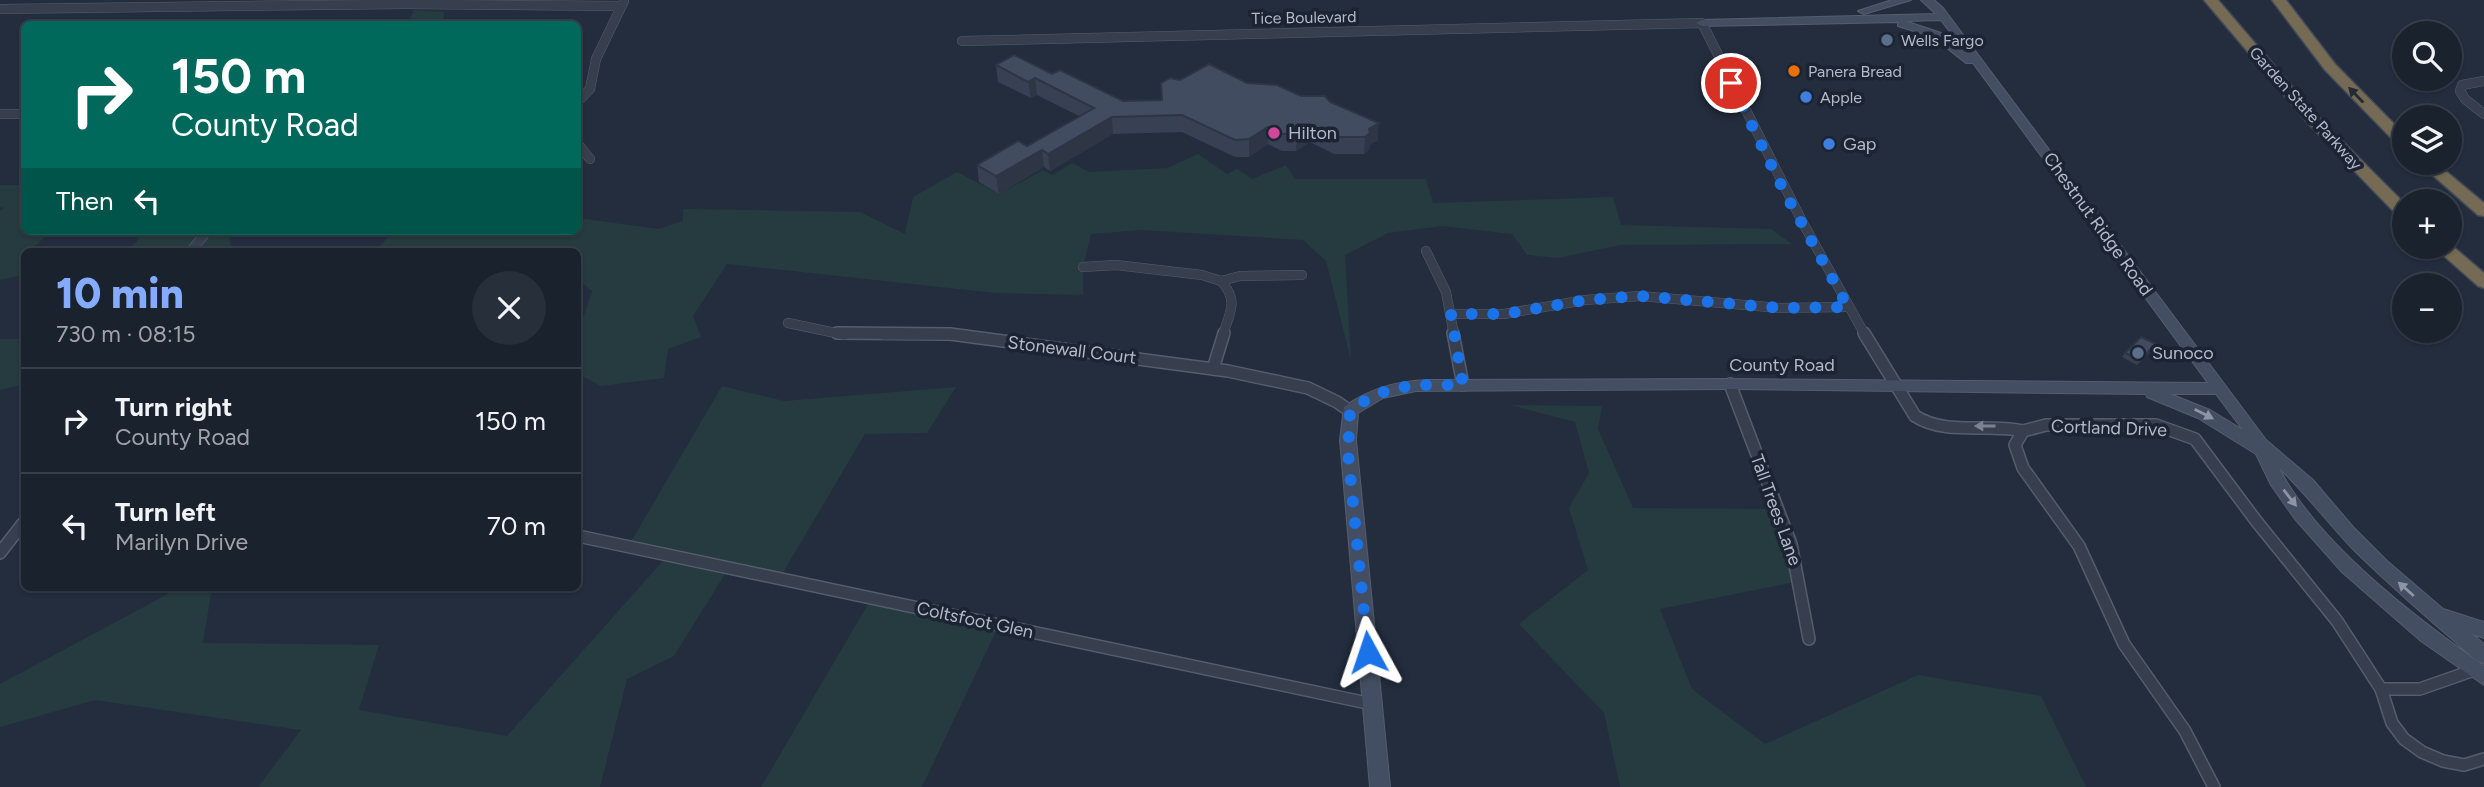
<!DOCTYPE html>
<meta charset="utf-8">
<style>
:root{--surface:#1a222e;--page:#272f3a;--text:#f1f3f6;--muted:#9fa4aa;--line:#383f4a;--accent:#84abfd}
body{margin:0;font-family:Figtree,sans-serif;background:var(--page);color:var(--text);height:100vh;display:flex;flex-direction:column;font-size:26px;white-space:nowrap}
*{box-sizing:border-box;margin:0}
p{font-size:23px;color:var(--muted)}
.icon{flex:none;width:38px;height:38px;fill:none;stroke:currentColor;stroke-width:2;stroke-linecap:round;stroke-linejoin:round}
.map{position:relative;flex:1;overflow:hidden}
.details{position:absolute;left:21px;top:248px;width:560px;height:343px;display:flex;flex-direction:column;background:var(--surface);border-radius:10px;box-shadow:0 2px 5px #0004,0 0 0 2px var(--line)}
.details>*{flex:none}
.banner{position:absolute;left:21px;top:21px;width:560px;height:214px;border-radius:10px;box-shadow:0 2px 5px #0004,0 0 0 2px var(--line);background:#00695c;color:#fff;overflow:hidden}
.buttons{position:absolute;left:2392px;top:21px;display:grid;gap:14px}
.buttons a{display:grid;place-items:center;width:70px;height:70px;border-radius:50%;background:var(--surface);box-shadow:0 2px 5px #0004,0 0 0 2px var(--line);font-size:35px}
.pin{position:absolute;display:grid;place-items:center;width:60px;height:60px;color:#fff;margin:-30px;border:4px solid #fff;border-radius:50%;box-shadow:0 2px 7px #0007}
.me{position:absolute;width:77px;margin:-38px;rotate:355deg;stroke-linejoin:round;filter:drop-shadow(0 0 5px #0008)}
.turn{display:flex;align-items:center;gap:24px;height:147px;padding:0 35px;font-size:32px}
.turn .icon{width:91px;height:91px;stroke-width:2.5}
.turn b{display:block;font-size:49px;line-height:60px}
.then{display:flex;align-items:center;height:66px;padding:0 35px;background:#0003;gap:14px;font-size:26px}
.round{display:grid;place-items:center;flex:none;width:74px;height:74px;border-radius:37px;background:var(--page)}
.summary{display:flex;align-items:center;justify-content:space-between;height:119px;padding:0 35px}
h1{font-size:42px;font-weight:800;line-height:52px;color:var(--accent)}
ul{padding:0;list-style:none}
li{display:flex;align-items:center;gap:21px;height:105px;padding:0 35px;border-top:2px solid var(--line)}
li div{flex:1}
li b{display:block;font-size:26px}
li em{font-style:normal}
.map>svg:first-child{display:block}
.green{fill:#253b3f}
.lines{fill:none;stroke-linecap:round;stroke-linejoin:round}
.street-far1-casing{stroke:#555d6c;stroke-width:10}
.street-casing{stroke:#555d6c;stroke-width:14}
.secondary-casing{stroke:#555d6c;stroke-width:2}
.highway-casing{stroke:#424a59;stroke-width:3}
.street-far1{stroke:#373f4e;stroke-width:9}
.street{stroke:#373f4e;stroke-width:11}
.secondary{fill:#444e62;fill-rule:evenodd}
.highway{fill:#756a53;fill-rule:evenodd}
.wall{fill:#384153}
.shaded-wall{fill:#2e3544}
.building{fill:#414c61;stroke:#2e3544;stroke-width:2}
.oneway{fill:#252b36}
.oneway2{fill:#8c94a5}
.oneway3{fill:#7b8392}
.route{stroke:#1a73e8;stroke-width:12;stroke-dasharray:0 21.6}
.service-dot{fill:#5c6f8a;stroke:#1c2433;stroke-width:2.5}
.food-dot{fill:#e8710a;stroke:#1c2433;stroke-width:2.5}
.shop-dot{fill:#3f7fe0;stroke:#1c2433;stroke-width:2.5}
.hotel-dot{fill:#d1479c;stroke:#1c2433;stroke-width:2.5}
.labels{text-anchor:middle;stroke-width:7;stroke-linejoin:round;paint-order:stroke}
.far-street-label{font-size:16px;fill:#b3bac9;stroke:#1c2433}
.far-poi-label{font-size:16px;fill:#b3bac9;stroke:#1c2433;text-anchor:start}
.poi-label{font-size:18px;fill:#b3bac9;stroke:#1c2433;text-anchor:start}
.street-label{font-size:18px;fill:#b3bac9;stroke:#1c2433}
</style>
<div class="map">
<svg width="2484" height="787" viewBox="0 0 2484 787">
<rect width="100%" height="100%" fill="#232d3e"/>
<!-- green -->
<g class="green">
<polygon points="414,10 444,12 443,24 408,24"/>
<polygon points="1198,154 1227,174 1237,169 1252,179 1286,165 1295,179 1426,179 1433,203 1613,197 1621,225 1771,229 1792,244 1620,245 1558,258 1527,255 1512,234 1442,226 1388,233 1345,255 1351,360 1326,261 1303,240 1142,230 1091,234 1083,267 1083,295 995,293 727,264 693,316 701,337 668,349 664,378 601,386 578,374 578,333 592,291 578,279 578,252 352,252 381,245 393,231 578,231 578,218 658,229 683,221 683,209 860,212 905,234 913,197 957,172 999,194 1043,170 1052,175 1073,163 1089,172 1167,168"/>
<polygon points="0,185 24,185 24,231 52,231 28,252 24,252 24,275 0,280 0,211 4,208 0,207"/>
<polygon points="141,231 240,231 229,237 233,252 118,252 136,243"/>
<polygon points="0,339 24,339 24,384 0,390"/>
<polygon points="722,386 784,401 956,387 927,433 865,434 781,576 730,566 674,656 627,679 600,787 258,787 301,730 95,700 0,727 0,684 179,588 212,588 203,643 379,645 359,710 507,736 669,554 629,545"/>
<polygon points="1511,405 1602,406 1598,429 1633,508 1779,509 1805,580 1660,609 1692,689 1765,744 1918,675 2041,696 2086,787 1620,787 1604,713 1519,624 1588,570 1569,508 1589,473 1575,422"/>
<polygon points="874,594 999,625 922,787 761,787"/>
</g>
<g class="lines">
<!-- street-far1 casing -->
<g class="street-far1-casing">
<g id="street-far1">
<polyline points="0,9 404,4 621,6"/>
<polyline points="962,41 1702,23 1803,223 1865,335"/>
<polyline points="2484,81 2462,85 2460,91 2465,99 2484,114"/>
<polyline points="578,101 590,89 596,59 624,1"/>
<polyline points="0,114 24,114"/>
<polyline points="578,144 590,159"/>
<polyline points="1426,251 1446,292 1454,335"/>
<polyline points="190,252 204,235"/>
<polyline points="1083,267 1116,265 1202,275 1221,281 1240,276 1302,275"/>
<path d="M1221,281c18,20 9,30 2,54"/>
<polyline points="1451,314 1504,314 1585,300 1640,296 1781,308 1848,307"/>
<polyline points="788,323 845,335"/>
<polyline points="883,335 955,335"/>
</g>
</g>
<!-- street casing -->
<g class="street-casing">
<g id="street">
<polyline points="837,333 950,334 1228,371 1308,388 1337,402 1350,411"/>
<polyline points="1453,333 1463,385"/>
<path d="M1864,333l51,83c31,20 73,7 108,15"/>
<polyline points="1213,369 1224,333"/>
<polyline points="1730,384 1791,544 1809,639"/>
<polyline points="578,536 1372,704"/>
<polyline points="0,553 24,522"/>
<polyline points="2381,689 2420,689 2474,670"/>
<polyline points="2214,787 2185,731 2124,644 2079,546 2023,468 2015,445 2023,431 2046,425 2156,425 2195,439 2257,522 2337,621 2381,689 2392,723 2404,739 2422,752 2443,761 2464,765 2484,759"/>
</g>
</g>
<!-- secondary casing -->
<g class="secondary-casing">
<g id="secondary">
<polygon points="1892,0 1911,0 1864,14 1858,11"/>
<path d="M1921,0h13l9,8 323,432 47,40 40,47 34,34 56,48 41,13v16l-12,-4 12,10v19l-7,-2c-42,-37 -85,-73 -125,-113 -25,-26 -46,-55 -73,-80 39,76 137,150 205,198v19l-63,-44 -79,-69 -47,-53 -24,-34 -15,-31 -58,-36 -51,-21 -1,-3 -416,-5 -314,2 -33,7 -25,15 -2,27 34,347h-20l-30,-347 4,-33c26,-19 53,-26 84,-27l302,-1 478,4 -235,-320h-7l-33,-26 -35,-11v-4l-196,4 -6,-3 6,-3 234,-6zM1941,20l22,29 -22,-16 -36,-12zM2170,394h46l27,36 -33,-20z"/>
</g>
</g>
<!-- highway casing -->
<g class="highway-casing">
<g id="highway">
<polygon points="2204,0 2218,0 2318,117 2404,203 2404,217 2398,216 2308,123"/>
<polygon points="2272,0 2286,0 2335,64 2404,134 2404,147 2398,145 2325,70"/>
<polygon points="2419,163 2436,163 2484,203 2484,216 2478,215"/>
<polygon points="2450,244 2484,273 2484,288 2478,286 2434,247 2450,247"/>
</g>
</g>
<!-- street-far1 -->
<use href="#street-far1" class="street-far1"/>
<!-- street -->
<use href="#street" class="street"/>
<!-- secondary -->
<use href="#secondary" class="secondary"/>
<!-- highway -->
<use href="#highway" class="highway"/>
</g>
<!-- wall -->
<g class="wall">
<polygon points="996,65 1052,74 1123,101 1162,100 1161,83 1180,80 1247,83 1330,102 1378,140 1370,145 1369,150 1364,154 1334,154 1310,142 1296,151 1282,151 1268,144 1249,157 1235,157 1182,132 1113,134 1050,171 1044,167 999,194 979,182 977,165 1027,146 1079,116 1037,95 1031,98 998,82"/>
<polygon points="2153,349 2137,365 2122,357 2125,353"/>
</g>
<!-- shaded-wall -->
<g class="shaded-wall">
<polygon points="1035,78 1037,95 1031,98 1028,82"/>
<polygon points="1112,117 1113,134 1050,171 1048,154"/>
<polygon points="1379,123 1378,140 1370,145 1369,150 1364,154 1365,137 1369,129"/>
<polygon points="1310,125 1310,142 1296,151 1297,134"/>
<polygon points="1268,127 1268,144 1249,157 1249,139"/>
<polygon points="1042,150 1044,167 999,194 996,176"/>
</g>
<!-- building -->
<g class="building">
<polygon points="1014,55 1052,74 1060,70 1123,101 1162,100 1161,83 1170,78 1180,80 1209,64 1247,83 1277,85 1301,96 1325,96 1330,102 1379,123 1369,129 1370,133 1365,137 1335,137 1310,125 1297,134 1282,134 1268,127 1249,139 1235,140 1182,115 1112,117 1048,154 1042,150 996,176 977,165 1018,141 1027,146 1094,108 1035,78 1028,82 996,65"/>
<polygon points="2141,337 2156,344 2140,360 2125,353"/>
</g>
<!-- one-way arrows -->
<defs><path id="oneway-solid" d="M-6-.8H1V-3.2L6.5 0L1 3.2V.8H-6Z" transform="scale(1.75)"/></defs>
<use class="oneway" href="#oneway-solid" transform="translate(2356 95) rotate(-134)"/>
<g class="oneway2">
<use href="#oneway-solid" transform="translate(2204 414) rotate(27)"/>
<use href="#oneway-solid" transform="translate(2290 498) rotate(52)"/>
<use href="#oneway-solid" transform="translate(2406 589) rotate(-138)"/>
</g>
<use class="oneway3" href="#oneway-solid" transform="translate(1985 426) rotate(-180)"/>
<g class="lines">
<!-- route -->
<path class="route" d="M1368,652l-20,-199 2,-42c37,-29 67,-26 113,-26l-12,-71h53l82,-14 54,-4 141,12 67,-1 -63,-114 -54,-110"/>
</g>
<!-- markers -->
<g class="service-dot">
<circle cx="1887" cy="40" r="7"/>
<circle cx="2138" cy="353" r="7"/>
</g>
<circle class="food-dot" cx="1794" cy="71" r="7"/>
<g class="shop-dot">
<circle cx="1806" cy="97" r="7"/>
<circle cx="1829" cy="144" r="7"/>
</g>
<circle class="hotel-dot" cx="1274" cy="133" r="7"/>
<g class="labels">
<!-- far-street labels -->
<g class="far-street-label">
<text transform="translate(1304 17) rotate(-1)" y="6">Tice Boulevard</text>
<text transform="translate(2306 108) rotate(48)" y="6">Garden State Parkway</text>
</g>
<!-- far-poi labels -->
<g class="far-poi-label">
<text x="1901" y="46">Wells Fargo</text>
<text x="1808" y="77">Panera Bread</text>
<text x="1820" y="103">Apple</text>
</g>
<!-- poi labels -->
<g class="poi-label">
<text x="1288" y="139">Hilton</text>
<text x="1843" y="150">Gap</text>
<text x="2152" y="359">Sunoco</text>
</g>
<!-- street labels -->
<g class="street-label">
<text transform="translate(2098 224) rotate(54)" y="6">Chestnut Ridge Road</text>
<text transform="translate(1072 350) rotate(7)" y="6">Stonewall Court</text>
<text x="1782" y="371">County Road</text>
<text transform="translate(2109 428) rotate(2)" y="6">Cortland Drive</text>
<text transform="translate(1776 510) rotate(70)" y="6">Tall Trees Lane</text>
<text transform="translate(975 620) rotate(12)" y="6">Coltsfoot Glen</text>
</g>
</g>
</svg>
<div class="buttons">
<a><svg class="icon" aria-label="search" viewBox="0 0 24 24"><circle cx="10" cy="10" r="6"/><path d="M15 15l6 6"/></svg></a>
<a><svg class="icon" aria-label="layers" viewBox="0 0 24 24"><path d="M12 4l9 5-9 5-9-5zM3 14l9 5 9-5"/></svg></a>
<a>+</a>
<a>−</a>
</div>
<div class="pin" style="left:1731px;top:83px;background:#d93025"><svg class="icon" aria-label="arrive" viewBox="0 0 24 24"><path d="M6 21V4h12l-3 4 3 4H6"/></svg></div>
<svg class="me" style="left:1368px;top:652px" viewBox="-20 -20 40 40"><path d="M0-17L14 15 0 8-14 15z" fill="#1a73e8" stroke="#fff" stroke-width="4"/></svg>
<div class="banner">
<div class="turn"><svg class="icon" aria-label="right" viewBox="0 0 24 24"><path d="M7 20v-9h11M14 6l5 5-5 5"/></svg><div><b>150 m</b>County Road</div></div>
<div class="then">Then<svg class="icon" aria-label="left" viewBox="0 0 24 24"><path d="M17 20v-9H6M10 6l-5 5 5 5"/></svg></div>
</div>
<section class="details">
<div class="summary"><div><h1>10 min</h1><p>730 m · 08:15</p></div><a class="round"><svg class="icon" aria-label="close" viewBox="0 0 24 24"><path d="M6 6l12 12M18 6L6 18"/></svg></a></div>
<ul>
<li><svg class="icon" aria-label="right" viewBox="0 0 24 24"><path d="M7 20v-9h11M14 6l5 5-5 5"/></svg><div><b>Turn right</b><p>County Road</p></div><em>150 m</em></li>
<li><svg class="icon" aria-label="left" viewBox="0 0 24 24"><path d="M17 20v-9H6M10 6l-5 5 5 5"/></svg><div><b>Turn left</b><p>Marilyn Drive</p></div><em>70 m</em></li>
</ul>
</section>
</div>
